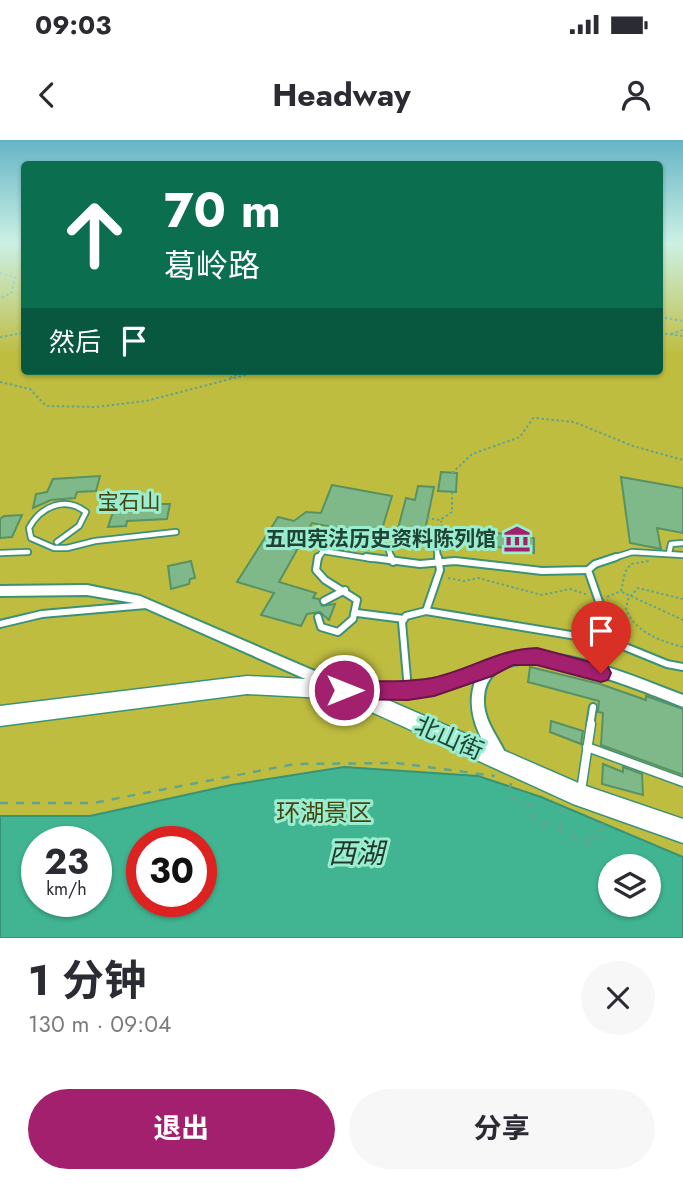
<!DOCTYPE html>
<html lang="zh">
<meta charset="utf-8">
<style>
:root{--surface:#fff;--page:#f7f7f7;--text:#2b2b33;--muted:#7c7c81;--accent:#a3206f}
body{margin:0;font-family:Jost,"Noto Sans SC",sans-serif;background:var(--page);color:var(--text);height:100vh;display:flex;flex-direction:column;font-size:26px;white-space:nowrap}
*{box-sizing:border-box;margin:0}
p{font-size:23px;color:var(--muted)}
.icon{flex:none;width:38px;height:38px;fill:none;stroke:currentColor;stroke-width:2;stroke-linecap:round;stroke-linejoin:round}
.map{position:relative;height:798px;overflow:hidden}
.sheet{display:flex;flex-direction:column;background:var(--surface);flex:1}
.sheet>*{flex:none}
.top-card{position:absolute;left:21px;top:21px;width:642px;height:214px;border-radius:7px;box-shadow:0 2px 5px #0004;background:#0b6e4f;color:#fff;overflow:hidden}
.tools{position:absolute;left:598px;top:714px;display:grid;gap:14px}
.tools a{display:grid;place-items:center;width:63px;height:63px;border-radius:50%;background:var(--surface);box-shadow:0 2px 5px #0004;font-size:35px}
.speed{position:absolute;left:21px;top:686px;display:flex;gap:14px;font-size:35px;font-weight:700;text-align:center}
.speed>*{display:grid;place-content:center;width:91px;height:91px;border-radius:50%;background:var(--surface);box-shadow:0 2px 5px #0004;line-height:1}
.speed small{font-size:18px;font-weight:400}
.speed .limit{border:10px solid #d22;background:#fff;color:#111}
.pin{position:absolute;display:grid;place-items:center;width:60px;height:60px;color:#fff;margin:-72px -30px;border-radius:50% 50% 50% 0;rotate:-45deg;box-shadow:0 0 7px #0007}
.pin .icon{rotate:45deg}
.me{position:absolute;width:77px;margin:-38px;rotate:90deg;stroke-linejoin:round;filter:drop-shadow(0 0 5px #0008)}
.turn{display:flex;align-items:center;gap:24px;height:147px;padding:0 28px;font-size:32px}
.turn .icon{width:91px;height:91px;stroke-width:2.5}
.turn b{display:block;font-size:49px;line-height:60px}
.then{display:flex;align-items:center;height:66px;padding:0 28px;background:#0003;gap:14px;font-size:26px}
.round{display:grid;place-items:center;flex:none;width:74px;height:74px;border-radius:37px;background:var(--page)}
.head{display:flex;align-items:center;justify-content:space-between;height:119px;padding:0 28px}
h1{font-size:42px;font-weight:700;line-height:52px}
.cta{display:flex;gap:14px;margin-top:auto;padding:14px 28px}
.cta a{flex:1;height:80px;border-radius:42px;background:var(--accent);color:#fff;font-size:28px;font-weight:700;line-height:80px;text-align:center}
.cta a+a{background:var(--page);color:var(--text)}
.status{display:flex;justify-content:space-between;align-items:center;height:49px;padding:0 35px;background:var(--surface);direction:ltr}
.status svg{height:19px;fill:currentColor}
header{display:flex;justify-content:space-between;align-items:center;height:91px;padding:0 28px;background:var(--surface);font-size:32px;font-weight:700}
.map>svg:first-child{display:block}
.green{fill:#bebd40;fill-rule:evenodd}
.water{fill:#41b592;stroke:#379377;stroke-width:2;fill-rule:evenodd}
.building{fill:#7fb989;stroke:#589263;stroke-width:2}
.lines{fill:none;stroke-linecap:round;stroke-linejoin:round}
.service-far2-casing{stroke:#3d9276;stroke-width:8}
.service-far1-casing{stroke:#3d9276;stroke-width:10}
.service-casing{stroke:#3d9276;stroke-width:11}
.minor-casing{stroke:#3d9276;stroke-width:4}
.secondary-casing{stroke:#3d9276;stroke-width:3}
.path-far1{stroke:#63a48c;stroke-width:2;stroke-dasharray:2.5 2.5;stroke-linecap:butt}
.path{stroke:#63a48c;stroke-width:2.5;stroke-dasharray:8 8;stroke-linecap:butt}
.service-far2{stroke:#fff;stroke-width:4.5}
.service-far1{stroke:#fff;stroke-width:6}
.service{stroke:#fff;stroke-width:8}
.minor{fill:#fff;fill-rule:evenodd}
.secondary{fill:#fff;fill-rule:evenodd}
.route{fill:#a3206f;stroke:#6a1548;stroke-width:2}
.labels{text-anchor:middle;stroke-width:6;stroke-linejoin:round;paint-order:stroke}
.park-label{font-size:21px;fill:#454511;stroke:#9aeecf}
.poi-label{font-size:21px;font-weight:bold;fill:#204337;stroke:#9aeecf;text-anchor:end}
.near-street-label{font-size:24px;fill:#204337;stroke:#9aeecf}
.near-park-label{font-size:24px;fill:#454511;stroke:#9aeecf}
.near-water-label{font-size:28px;font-style:italic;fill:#203930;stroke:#9aeecf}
</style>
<div class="status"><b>09:03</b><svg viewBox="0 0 49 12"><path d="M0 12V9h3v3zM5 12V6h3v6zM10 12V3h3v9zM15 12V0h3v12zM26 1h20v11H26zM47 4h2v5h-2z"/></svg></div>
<header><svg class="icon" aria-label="back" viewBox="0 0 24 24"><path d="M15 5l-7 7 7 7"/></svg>Headway<svg class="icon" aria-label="person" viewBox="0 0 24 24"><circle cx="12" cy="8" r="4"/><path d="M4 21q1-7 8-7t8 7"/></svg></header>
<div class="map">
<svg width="683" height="798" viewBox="0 0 683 798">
<rect width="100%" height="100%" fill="#8de0c2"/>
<!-- green -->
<path class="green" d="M0,104h24v127h636v-127h23v694h-683zM37,702h59v59h-59zM142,702h59v59h-59zM611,726h38v39h-38z"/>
<!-- water -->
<path class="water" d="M344,627l134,9 63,21 142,60v81h-683v-122h90l141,-31zM37,702h59v59h-59zM142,702h59v59h-59zM611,726h38v39h-38z"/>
<!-- building -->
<g class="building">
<polygon points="441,332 457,333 456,352 438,351"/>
<polygon points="100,336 96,351 77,352 75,358 51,360 33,368 36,354 47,352 53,339"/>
<polygon points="621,337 683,348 683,393 657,388 661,409 630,403"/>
<polygon points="332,345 392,356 380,396 371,398 373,407 366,406 358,404 364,399 362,393 312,383 279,442 316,453 313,458 319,459 322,466 335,464 329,480 320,472 307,474 301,486 261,475 274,453 237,442 278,377 294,381 306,372 321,373"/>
<polygon points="418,346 434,347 422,405 395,400 406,358 415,360"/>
<polygon points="150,364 170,364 167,379 127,381 126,386 108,387 114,369 140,368 141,365"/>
<polygon points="22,375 12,397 0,398 0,379 4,376"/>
<polygon points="461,388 534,398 534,413 461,401"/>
<polygon points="191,421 195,438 190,439 189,444 171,449 168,426"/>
<polygon points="530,527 600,544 646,560 646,556 683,569 683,635 601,605 603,573 598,572 599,561 528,542"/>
<polygon points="551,581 583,591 581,604 550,592"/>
<polygon points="603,624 623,632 623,627 642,634 643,655 602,644"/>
</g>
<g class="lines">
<!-- service-far2 casing -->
<g class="service-far2-casing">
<g id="service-far2">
<polyline points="375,400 388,408 392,419"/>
<path d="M57,402l22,-16 7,-14c-21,-16 -45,-6 -57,16l2,10 23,10h13l28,-7 81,-9"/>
<polyline points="436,404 438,419"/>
<polyline points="329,410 344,397 360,397"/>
<polyline points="0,413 28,412"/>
<polyline points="669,413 671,404 683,403"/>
<polyline points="318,419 323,411 373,419"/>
<polyline points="610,419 632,412 683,415"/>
</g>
</g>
<!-- service-far1 casing -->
<g class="service-far1-casing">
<g id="service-far1">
<polyline points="318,417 316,430 325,440 357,460 353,479 338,492 321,487 318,477"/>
<polyline points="366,417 420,424 455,421 542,431 588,430 595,424 616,417"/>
<polyline points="391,417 393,422"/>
<polyline points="588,430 613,502"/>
<polyline points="324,461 345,450"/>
<polyline points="426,471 440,430 438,417"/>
<polyline points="357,473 404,479"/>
<polyline points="0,484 42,474 146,465"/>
<polyline points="408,550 402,482 406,476 426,471 613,502 667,524 683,527"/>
<polyline points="590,586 593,567"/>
</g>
</g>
<!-- service casing -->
<g class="service-casing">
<g id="service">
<polyline points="587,607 683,642"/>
<polyline points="581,651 591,584"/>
</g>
</g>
<!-- minor casing -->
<g class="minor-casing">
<g id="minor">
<polygon points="87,445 140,456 338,541 340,545 338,549 333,551 328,549 134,463 87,455 0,456 0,446"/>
<path d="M516,513c9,0 18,-1 27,0 48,4 95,25 140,42v12c-37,-14 -202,-88 -199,-4 1,21 16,36 23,54l-2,5 -5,2 -5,-2c-16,-26 -31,-52 -19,-83l-42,13 -26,4h-57l-5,-2 -2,-4 2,-4 5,-2h57l26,-4 53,-15 3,-4z"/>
</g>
</g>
<!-- secondary casing -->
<g class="secondary-casing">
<polygon id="secondary" points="247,536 344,541 351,544 583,645 683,679 683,703 573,664 343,559 247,554 0,586 0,566"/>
</g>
<!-- path-far1 -->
<g class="path-far1">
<polyline points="0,117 24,112"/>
<polyline points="0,133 15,137 12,152 0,159"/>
<polyline points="660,177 683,181"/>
<polyline points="660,193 683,196"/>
<polyline points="671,194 683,190"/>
<polyline points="0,197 24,193"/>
<polyline points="230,238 244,231"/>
<polyline points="0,242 30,249 46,266 96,267 146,261 261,231"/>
<polyline points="452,333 472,314 520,297 533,278 574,282 633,306 683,320"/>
<polyline points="427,378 440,380 452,372 452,352"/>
<polyline points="435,395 444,393 441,381"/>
<polyline points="448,438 464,441 478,438 542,455 570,449 588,455"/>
<polyline points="622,452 683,480"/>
<polyline points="607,457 621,451 625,432 631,424 649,421"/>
<path d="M683,459l-45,-11 -10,11 -2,10c9,23 34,32 57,38"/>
</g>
<!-- path -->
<g class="path">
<polyline points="511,643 508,656 534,667 532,678 588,704 590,694 600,699 603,680"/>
<polyline points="0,663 93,663 295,624 397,623 495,636"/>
<polyline points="560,690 564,668"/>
</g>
<!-- service-far2 -->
<use href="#service-far2" class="service-far2"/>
<!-- service-far1 -->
<use href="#service-far1" class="service-far1"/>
<!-- service -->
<use href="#service" class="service"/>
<!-- minor -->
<use href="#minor" class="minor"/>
<!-- secondary -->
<use href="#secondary" class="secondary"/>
</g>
<!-- sky -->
<linearGradient id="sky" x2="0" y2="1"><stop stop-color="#65b4c6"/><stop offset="0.48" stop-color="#ccf1e4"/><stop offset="1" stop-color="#ccf1e4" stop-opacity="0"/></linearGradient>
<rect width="683" height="215" fill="url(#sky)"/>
<!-- route -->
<path class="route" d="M537,508l64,17 7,2 3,6 -3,7 -7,2 -64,-17h-24l-21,11 -58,20 -26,4 -64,-1 -7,-2 -3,-7 3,-6 7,-3c29,0 59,2 88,-3 38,-8 66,-29 105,-30z"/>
<!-- icons -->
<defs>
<g id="museum-bare" transform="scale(2.1)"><path d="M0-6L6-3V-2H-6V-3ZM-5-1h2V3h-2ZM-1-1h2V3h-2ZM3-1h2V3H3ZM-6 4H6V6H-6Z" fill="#a3206f" stroke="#9aeecf" stroke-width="2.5" paint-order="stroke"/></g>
</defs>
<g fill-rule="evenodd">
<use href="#museum-bare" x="517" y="399"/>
</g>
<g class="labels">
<!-- park labels -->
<g class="park-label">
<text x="129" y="369">宝石山</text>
</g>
<!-- poi labels -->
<g class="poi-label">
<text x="496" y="406">五四宪法历史资料陈列馆</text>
</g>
<!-- near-street labels -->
<g class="near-street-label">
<text transform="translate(449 598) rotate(24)" y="8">北山街</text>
</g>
<!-- near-park labels -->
<g class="near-park-label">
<text x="324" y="681">环湖景区</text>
</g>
<!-- near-water labels -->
<g class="near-water-label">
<text x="356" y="723">西湖</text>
</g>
</g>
</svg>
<div class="tools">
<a><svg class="icon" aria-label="layers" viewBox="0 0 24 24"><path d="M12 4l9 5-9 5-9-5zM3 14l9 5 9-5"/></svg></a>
</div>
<div class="speed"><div>23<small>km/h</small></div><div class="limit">30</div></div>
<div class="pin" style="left:601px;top:533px;background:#d93025"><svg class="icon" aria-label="arrive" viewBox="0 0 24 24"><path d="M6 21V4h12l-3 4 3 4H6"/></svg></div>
<svg class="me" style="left:344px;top:550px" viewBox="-20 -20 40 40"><circle r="17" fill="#a3206f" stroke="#fff" stroke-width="3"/><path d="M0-11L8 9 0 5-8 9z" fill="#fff"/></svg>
<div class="top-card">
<div class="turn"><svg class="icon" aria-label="ahead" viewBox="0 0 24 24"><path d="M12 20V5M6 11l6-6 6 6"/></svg><div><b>70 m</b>葛岭路</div></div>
<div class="then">然后<svg class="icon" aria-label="arrive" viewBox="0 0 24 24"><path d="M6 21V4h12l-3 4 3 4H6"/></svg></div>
</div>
</div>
<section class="sheet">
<div class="head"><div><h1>1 分钟</h1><p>130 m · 09:04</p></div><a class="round"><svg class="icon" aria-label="close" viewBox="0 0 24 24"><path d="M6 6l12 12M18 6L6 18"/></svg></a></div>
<div class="cta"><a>退出</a><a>分享</a></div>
</section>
